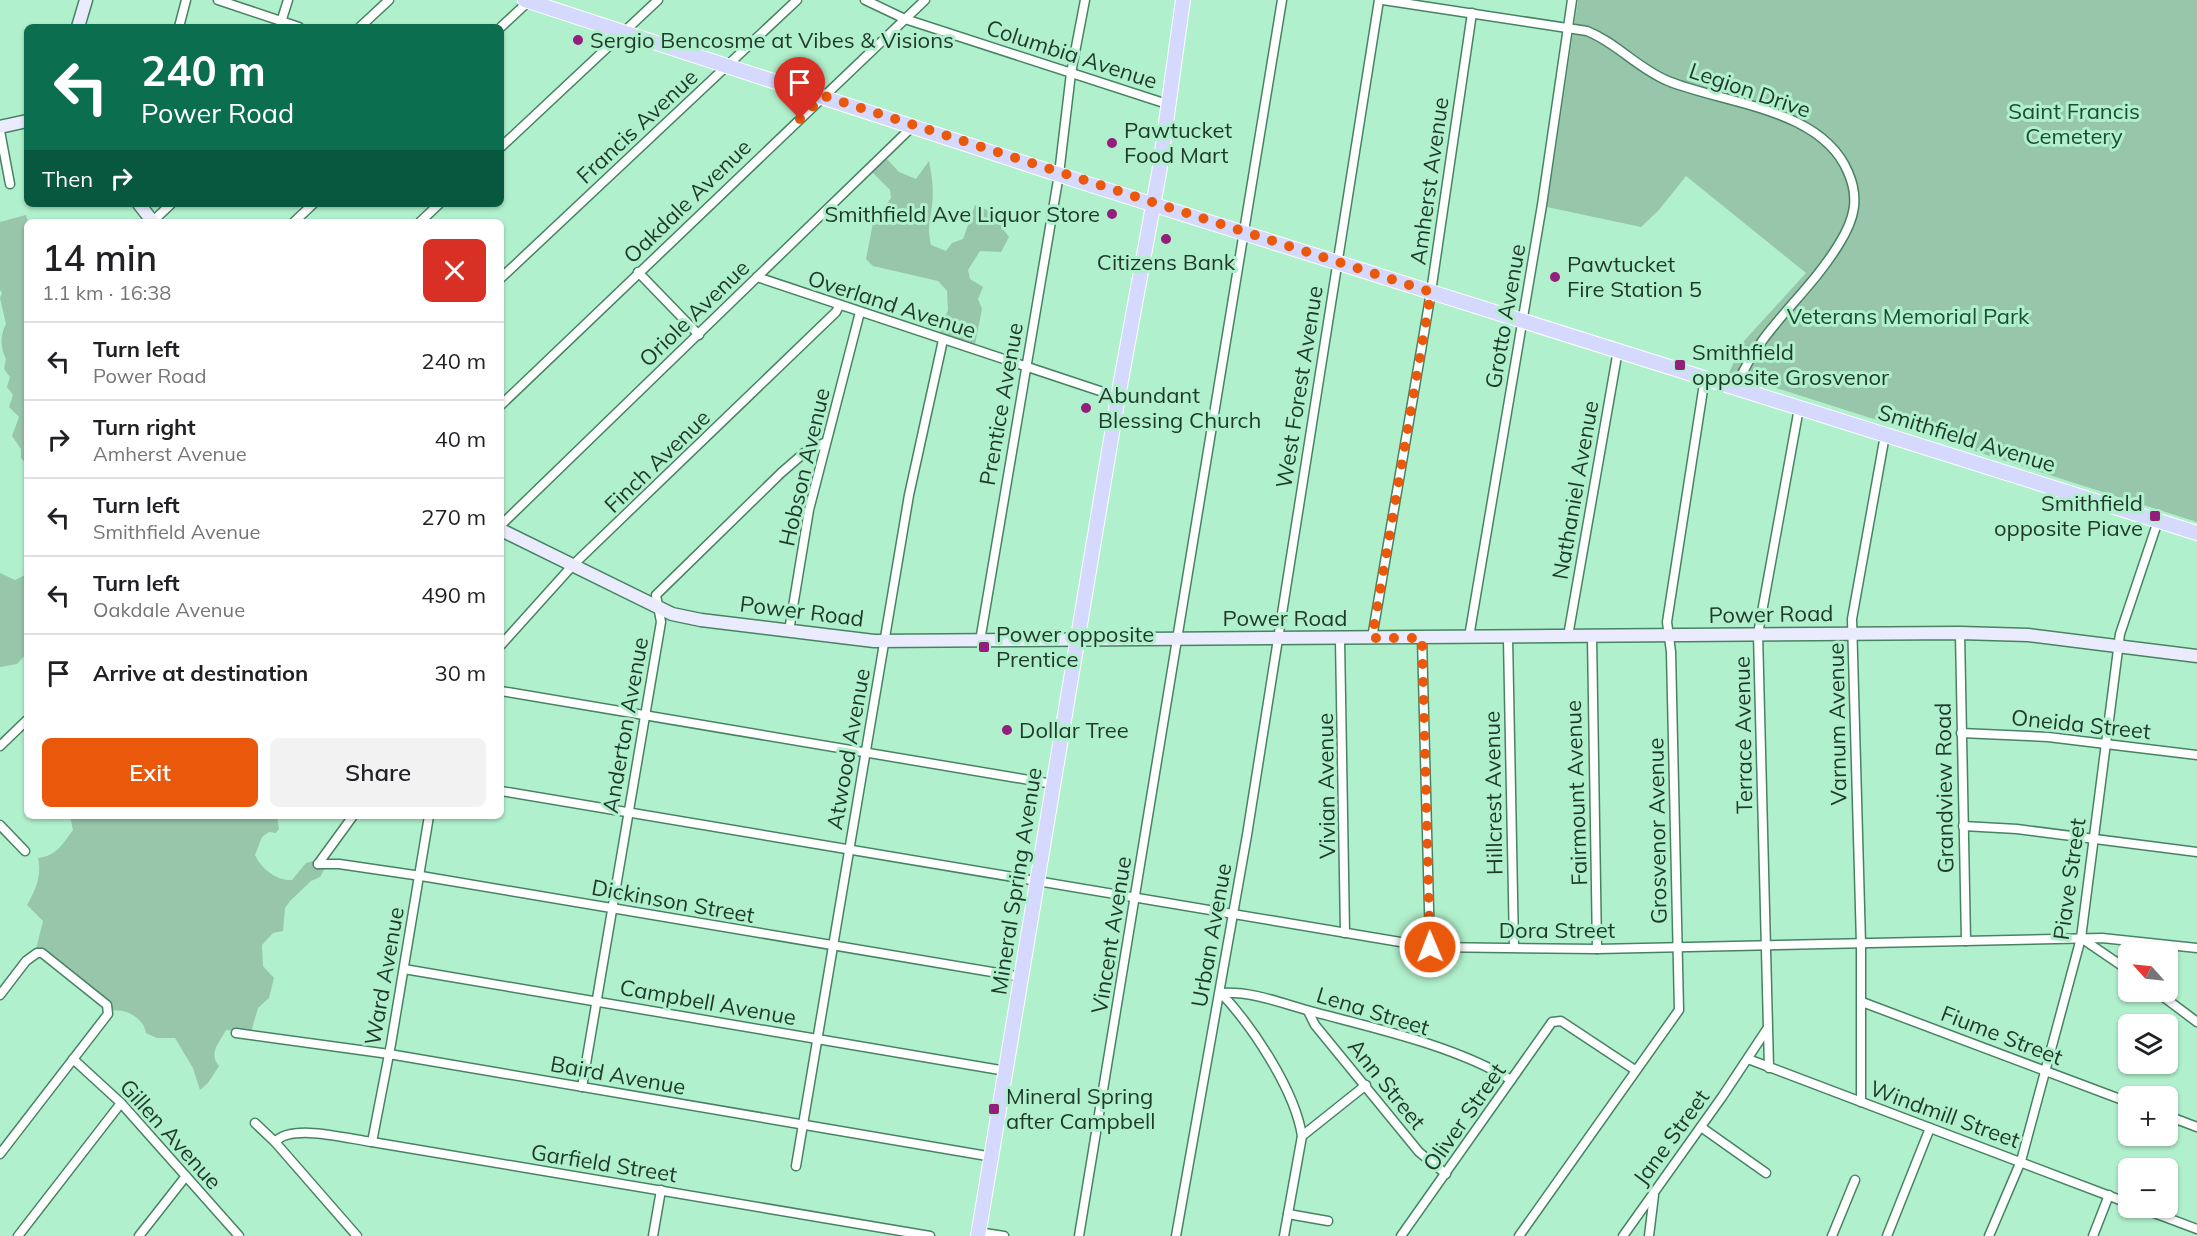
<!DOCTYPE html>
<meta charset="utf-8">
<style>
:root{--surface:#fff;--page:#f2f2f2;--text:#202124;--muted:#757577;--line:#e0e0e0;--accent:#ea580c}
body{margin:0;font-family:Mulish,sans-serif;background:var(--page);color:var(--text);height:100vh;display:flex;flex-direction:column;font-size:22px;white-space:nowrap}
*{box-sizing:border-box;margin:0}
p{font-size:20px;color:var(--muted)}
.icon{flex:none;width:33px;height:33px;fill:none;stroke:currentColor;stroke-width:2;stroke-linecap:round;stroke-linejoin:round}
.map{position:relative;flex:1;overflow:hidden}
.drawer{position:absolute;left:24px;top:219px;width:480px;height:600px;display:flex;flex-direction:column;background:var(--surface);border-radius:9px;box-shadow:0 2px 4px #0004}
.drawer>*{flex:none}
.banner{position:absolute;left:24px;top:24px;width:480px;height:183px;border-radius:9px;box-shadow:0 2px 4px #0004;background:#0b6e4f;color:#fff;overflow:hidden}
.needle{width:39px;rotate:297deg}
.buttons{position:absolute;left:2118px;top:942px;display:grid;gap:12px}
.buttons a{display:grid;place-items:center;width:60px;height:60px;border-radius:9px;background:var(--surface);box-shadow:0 2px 4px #0004;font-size:30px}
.pin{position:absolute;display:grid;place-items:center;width:51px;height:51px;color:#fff;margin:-62px -26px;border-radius:50% 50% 50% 0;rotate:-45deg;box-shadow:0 0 6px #0007}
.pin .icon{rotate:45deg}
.me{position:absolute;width:66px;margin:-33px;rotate:359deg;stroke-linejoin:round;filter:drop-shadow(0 0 4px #0008)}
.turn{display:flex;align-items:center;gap:21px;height:126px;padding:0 18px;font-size:27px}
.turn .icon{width:78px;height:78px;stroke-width:2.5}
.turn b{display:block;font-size:42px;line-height:51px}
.then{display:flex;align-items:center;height:57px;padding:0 18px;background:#0003;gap:12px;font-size:22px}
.round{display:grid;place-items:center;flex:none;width:63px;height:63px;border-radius:9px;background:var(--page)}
.overview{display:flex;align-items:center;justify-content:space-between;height:102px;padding:0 18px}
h1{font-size:36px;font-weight:600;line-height:45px}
.button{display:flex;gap:12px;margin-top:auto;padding:12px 18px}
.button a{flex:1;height:69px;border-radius:9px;background:var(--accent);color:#fff;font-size:24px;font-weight:600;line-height:69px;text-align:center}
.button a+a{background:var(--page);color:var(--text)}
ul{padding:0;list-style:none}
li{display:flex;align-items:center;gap:18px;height:78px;padding:0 18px;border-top:2px solid var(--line)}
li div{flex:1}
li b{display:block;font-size:22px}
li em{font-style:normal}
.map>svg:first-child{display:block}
.green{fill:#97c6aa}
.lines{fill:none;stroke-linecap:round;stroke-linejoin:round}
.street-casing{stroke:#478363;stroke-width:11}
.secondary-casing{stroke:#478363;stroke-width:15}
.primary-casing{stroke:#fff;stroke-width:16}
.street{stroke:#fff;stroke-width:8}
.secondary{stroke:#eaecfe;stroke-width:12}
.primary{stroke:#d4d9fd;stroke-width:14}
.route{stroke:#ea580c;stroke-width:10;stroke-dasharray:0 18}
.poi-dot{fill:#941e7b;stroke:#b1f0cc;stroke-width:2}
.labels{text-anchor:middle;stroke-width:6;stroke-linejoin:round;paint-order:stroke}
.poi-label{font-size:22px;fill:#1f392b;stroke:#b1f0cc;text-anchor:start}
.street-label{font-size:22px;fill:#1f392b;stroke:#b1f0cc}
.park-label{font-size:22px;fill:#1b4d34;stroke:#b1f0cc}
</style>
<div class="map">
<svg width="2197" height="1236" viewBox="0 0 2197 1236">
<rect width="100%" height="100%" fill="#b1f0cc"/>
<!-- green -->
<g class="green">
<polygon points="1578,0 2197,0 2197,522 1729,373 1743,342 1806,273 1686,176 1659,210 1641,227 1547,207"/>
<path d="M885,157l14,15 17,7 13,-18c3,15 5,30 3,45 -2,17 -5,21 -1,39l15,6 6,-8 11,-4 12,-34 29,12 -2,11 7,9 -8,15 -21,-1 -12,19 2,9 13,8 -5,12 4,10 -8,40 -36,-13 10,-26 -1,-19 -9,-10 -65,-15 -7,-7 7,-36 18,-25 -1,-8 -19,-19z"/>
<path d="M26,215l2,7 -1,243 -6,-7v-9l-9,-13 7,-19 -10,-10 4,-12 -6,-8 3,-10 -6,-8 2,-10c-6,-12 -6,-24 0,-35l-6,-26 2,-5 -2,-3v-68z"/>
<polygon points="0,573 15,580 27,574 27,635 24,645 27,653 17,664 0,667"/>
<path d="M70,816h207l2,13 -3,4 -7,-1 -7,5 -7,18c6,13 21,26 37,25l14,-17 18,-5 5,3 -9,16 -9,4 -21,20 -5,7 -2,23 -10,2 -11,12 1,21 11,12 -5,20 -11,10 -7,24 -25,-2c-7,13 -18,24 -7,36l-11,17 -8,7 -7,-22 -18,-30h-18l-11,-5c-2,-15 -22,-26 -36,-22l-75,-58 8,-32 -16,-16c9,-16 15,-30 11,-47 18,-2 24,-13 35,-28z"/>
</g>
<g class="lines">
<!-- street casing -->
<g class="street-casing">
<g id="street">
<polyline points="218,0 299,27"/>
<polyline points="865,0 905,19 1167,104"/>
<path d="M1383,0l204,31c30,12 50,37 81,50 57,23 153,27 180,91 12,27 6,48 -9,72 -33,54 -79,84 -103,143"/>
<polyline points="282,19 288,0"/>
<polyline points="179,27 186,0"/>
<polyline points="360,27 389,0"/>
<polyline points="501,27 530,0"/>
<polyline points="0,131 10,184"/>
<polyline points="501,147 658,0"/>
<polyline points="153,221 171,204"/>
<polyline points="294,222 313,204"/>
<polyline points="420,222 439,204"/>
<polyline points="638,272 699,335"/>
<polyline points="757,277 1118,397"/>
<polyline points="501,278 797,0"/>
<polyline points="501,405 925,0"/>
<polyline points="501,525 912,127"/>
<polyline points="789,631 809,510 860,312"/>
<polyline points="1960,633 1966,941"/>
<polyline points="1568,636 1618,350"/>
<polyline points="1592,636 1597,949"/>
<polyline points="1469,637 1542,205 1572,0"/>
<polyline points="1372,638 1431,292 1472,13"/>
<polyline points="1422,638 1430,947"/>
<polyline points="1508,638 1514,947"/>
<polyline points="1340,639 1345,933"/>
<polyline points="980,641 1059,174 1071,73 1085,0"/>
<polyline points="501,645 573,565 836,312 839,306"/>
<polyline points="501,691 1053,784"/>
<polyline points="1961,733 2048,737 2197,755"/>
<polyline points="0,746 27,720"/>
<polyline points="501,791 1430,947 1597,949 2102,938 2197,948"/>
<polyline points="0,825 25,851"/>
<polyline points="1963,826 2017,829 2197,852"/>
<polyline points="318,864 339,864 421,876 1022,977"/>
<polyline points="318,864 353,816"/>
<polyline points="2084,940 2128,970"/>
<polyline points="404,969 1006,1071"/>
<polyline points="2157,992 2197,1022"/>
<path d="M1221,993c31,-2 60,10 89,18 64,17 146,35 201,69"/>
<path d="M1221,993c31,33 74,97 81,143l-18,100"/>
<polyline points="0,995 26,961 37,953 42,953 107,1005 108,1014 0,1154"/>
<polyline points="1862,1002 2128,1102"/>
<polyline points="1308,1011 1315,1025 1419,1152 1446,1174"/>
<polyline points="236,1033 389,1054 993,1157"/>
<polyline points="73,1059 121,1103 239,1236"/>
<polyline points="1748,1059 2128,1203"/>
<polyline points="1769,1068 1758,634 1799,408"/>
<polyline points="582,1087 661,622 656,595 781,473 804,453 826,442"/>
<polyline points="1861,1102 1861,944 1852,619 1885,435"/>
<polyline points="2168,1116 2197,1127"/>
<polyline points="255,1123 275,1142 357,1236"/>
<polyline points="1701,1127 1766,1173"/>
<polyline points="1302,1136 1366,1085"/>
<path d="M275,1142c17,-19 73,-3 97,0l558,94"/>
<polyline points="372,1142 391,1044 429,816"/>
<polyline points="796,1166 909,495 943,340"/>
<polyline points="2141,1208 2197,1229"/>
<polyline points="1288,1214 1328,1221"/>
<polyline points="978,1232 1004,1236"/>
<polyline points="18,1236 121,1103"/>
<polyline points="139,1236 186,1176"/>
<polyline points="653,1236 661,1190"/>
<polyline points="1079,1236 1282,0"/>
<polyline points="1176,1236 1247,835 1379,0"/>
<polyline points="1401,1236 1552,1022 1561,1021 1635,1070"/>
<polyline points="1519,1236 1679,1010 1671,652 1667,622 1705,377"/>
<polyline points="1623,1236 1722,1097 1767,1029"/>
<polyline points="1649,1236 1654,1195"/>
<polyline points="1832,1236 1855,1180"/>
<polyline points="1887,1236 1930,1128"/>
<polyline points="1989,1236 2021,1161 2081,938 2120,634 2158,521"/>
<polyline points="2093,1236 2109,1195"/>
</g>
</g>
<!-- secondary casing -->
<g class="secondary-casing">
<g id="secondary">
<polyline points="78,27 86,0"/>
<polyline points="0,127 27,121"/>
<polyline points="139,204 153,222"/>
<polyline points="501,530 672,614 701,620 874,641 1960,633 2028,635 2197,656"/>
</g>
</g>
<!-- primary casing -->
<g class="primary-casing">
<g id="primary">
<polyline points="525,0 1091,185 2197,533"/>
<polyline points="978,1236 1118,397 1159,173 1183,0"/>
</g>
</g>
<!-- street -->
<use href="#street" class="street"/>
<!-- secondary -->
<use href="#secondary" class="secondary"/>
<!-- primary -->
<use href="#primary" class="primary"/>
</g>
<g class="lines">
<!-- route -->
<polyline class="route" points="800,119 824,96 1431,292 1372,638 1422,638 1430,947"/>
</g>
<!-- markers -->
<g class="poi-dot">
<circle cx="578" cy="40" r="6"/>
<circle cx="1112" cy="143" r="6"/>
<circle cx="1112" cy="214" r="6"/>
<circle cx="1166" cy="239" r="6"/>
<circle cx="1555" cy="277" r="6"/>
<rect x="1674" y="359" width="12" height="12" rx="3"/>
<circle cx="1086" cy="408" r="6"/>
<rect x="2149" y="510" width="12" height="12" rx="3"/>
<rect x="978" y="641" width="12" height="12" rx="3"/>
<circle cx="1007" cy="730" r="6"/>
<rect x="988" y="1103" width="12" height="12" rx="3"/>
</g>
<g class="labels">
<!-- poi labels -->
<g class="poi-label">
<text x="590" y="48">Sergio Bencosme at Vibes &amp; Visions</text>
<text x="1124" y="138">Pawtucket<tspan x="1124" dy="25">Food Mart</tspan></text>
<text x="1100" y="222" text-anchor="end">Smithfield Ave Liquor Store</text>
<text x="1166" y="270" text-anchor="middle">Citizens Bank</text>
<text x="1567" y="272">Pawtucket<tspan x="1567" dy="25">Fire Station 5</tspan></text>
<text x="1692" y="360">Smithfield<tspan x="1692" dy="25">opposite Grosvenor</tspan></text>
<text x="1098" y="403">Abundant<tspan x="1098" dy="25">Blessing Church</tspan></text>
<text x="2143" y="511" text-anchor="end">Smithfield<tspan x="2143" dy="25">opposite Piave</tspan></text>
<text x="996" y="642">Power opposite<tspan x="996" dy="25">Prentice</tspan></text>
<text x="1019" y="738">Dollar Tree</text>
<text x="1006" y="1104">Mineral Spring<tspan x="1006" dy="25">after Campbell</tspan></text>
</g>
<!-- street labels -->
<g class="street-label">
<text transform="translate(1072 54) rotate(18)" y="8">Columbia Avenue</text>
<text transform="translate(1750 90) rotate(19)" y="8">Legion Drive</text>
<text transform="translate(637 126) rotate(-43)" y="8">Francis Avenue</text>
<text transform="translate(1429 181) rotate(-82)" y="8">Amherst Avenue</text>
<text transform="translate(687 201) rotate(-44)" y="8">Oakdale Avenue</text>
<text transform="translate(892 304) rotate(18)" y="8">Overland Avenue</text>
<text transform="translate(694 313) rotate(-44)" y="8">Oriole Avenue</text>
<text transform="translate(1505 316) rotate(-80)" y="8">Grotto Avenue</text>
<text transform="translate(1299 387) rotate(-81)" y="8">West Forest Avenue</text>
<text transform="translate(1001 404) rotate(-80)" y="8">Prentice Avenue</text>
<text transform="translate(1967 438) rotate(17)" y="8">Smithfield Avenue</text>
<text transform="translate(657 461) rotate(-44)" y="8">Finch Avenue</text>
<text transform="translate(804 467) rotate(-77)" y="8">Hobson Avenue</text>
<text transform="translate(1575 490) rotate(-80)" y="8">Nathaniel Avenue</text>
<text transform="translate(802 611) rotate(7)" y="8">Power Road</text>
<text transform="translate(1771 614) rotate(-1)" y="8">Power Road</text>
<text x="1285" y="626">Power Road</text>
<text transform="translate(1837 724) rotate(-91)" y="8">Varnum Avenue</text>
<text transform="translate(2081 724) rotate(6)" y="8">Oneida Street</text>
<text transform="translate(625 725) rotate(-80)" y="8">Anderton Avenue</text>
<text transform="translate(1743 735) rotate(-91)" y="8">Terrace Avenue</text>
<text transform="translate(848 749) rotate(-80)" y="8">Atwood Avenue</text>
<text transform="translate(1326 786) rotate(-91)" y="8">Vivian Avenue</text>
<text transform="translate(1944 788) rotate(-91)" y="8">Grandview Road</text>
<text transform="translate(1493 793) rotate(-91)" y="8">Hillcrest Avenue</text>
<text transform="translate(1576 793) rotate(-92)" y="8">Fairmount Avenue</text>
<text transform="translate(1657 831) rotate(-91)" y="8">Grosvenor Avenue</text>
<text transform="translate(2069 879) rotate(-82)" y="8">Piave Street</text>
<text transform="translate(1016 881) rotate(-81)" y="8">Mineral Spring Avenue</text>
<text transform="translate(673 901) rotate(10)" y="8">Dickinson Street</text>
<text x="1557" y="938">Dora Street</text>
<text transform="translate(1111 935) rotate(-81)" y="8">Vincent Avenue</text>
<text transform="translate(1211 935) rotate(-80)" y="8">Urban Avenue</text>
<text transform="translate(384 976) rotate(-80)" y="8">Ward Avenue</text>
<text transform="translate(708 1002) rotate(10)" y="8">Campbell Avenue</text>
<text transform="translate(1373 1011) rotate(17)" y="8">Lena Street</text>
<text transform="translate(2002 1035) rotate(21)" y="8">Fiume Street</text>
<text transform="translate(618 1075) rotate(10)" y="8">Baird Avenue</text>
<text transform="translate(1387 1084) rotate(51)" y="8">Ann Street</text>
<text transform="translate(1945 1114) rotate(20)" y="8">Windmill Street</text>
<text transform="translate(1464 1117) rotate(-55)" y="8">Oliver Street</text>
<text transform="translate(171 1134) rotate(48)" y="8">Gillen Avenue</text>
<text transform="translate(1671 1137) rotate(-54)" y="8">Jane Street</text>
<text transform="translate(604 1163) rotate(9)" y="8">Garfield Street</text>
</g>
<!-- park labels -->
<g class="park-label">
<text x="2074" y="119">Saint Francis<tspan x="2074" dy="25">Cemetery</tspan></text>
<text x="1908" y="324">Veterans Memorial Park</text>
</g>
</g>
</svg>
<div class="buttons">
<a><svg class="needle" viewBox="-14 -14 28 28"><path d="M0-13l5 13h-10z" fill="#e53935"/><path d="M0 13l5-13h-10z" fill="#757577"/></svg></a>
<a><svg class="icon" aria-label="layers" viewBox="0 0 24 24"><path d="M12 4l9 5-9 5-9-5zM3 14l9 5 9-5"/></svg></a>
<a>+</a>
<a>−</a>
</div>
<div class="pin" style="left:800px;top:119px;background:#d93025"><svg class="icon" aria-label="arrive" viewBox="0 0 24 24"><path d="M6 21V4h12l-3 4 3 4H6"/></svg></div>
<svg class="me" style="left:1430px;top:947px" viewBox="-20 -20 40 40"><circle r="17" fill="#ea580c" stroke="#fff" stroke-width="3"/><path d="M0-11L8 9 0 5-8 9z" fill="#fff"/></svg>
<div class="banner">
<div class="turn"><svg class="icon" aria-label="left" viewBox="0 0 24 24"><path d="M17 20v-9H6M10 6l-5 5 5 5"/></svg><div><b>240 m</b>Power Road</div></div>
<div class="then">Then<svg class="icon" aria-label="right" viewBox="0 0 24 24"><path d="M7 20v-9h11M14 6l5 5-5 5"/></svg></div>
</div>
<section class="drawer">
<div class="overview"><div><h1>14 min</h1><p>1.1 km · 16:38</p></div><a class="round" style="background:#d93025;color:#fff"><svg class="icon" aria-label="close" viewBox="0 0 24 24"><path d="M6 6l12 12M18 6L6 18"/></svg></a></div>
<ul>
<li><svg class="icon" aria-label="left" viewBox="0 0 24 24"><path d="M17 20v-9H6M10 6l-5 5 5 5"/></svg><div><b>Turn left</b><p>Power Road</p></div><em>240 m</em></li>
<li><svg class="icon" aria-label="right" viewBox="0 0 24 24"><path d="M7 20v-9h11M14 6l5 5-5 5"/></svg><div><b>Turn right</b><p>Amherst Avenue</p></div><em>40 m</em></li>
<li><svg class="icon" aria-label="left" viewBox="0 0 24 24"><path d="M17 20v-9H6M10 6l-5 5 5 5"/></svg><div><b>Turn left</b><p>Smithfield Avenue</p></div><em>270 m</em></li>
<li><svg class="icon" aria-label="left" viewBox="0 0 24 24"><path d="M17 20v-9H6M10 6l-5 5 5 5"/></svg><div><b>Turn left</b><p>Oakdale Avenue</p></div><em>490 m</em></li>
<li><svg class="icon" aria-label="arrive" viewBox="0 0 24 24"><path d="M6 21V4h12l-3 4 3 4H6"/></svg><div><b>Arrive at destination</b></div><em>30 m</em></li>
</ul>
<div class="button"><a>Exit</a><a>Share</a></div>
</section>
</div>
